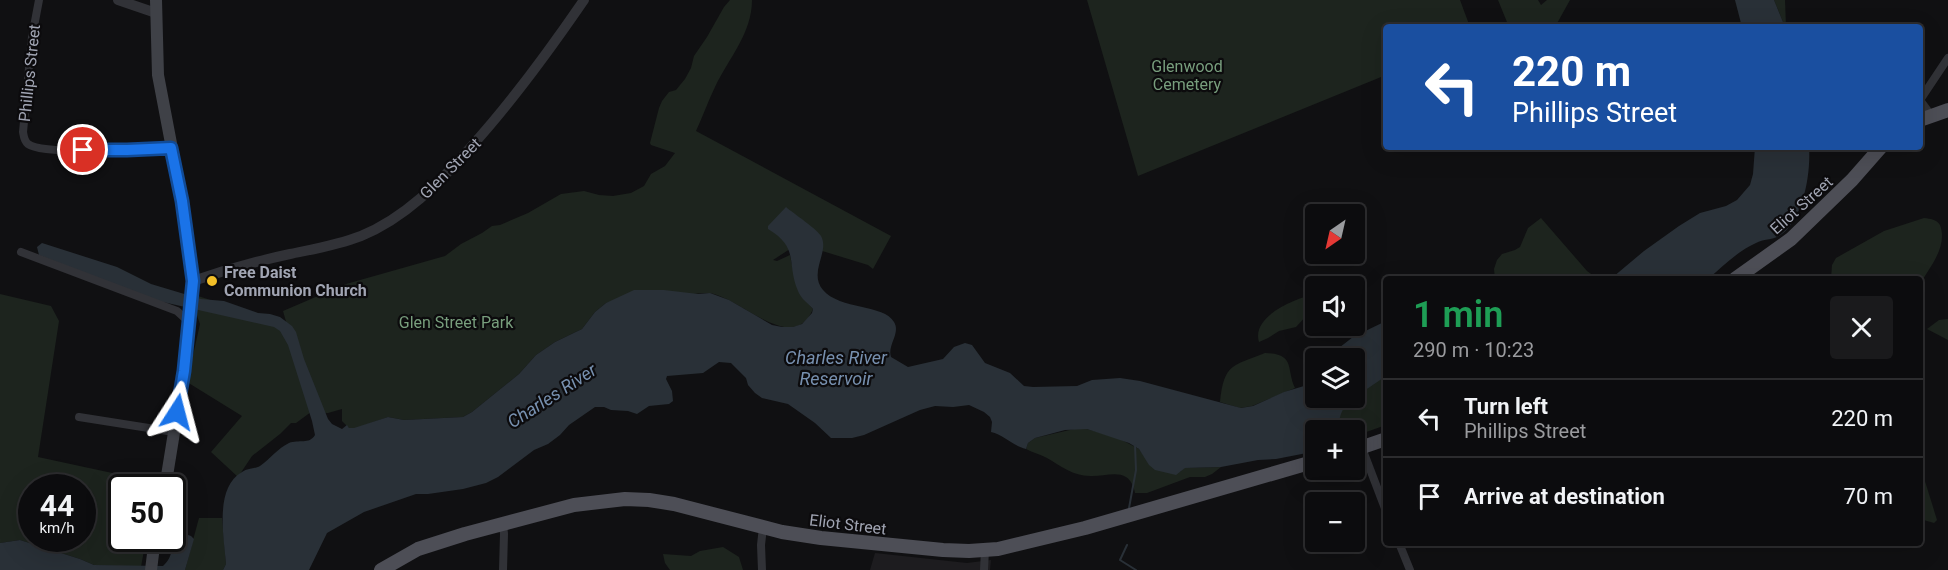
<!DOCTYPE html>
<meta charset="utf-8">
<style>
:root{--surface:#0c0c0e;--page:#1a1a1c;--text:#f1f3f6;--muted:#9a9b9e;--line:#2c2c2e}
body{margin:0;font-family:Roboto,sans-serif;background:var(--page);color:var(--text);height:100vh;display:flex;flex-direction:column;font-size:22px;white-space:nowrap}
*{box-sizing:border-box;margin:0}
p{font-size:20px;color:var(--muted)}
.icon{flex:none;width:33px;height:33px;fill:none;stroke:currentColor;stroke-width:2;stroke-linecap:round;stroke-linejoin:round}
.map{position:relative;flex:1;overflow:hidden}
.side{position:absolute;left:1383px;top:276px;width:540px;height:270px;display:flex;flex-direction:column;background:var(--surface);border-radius:6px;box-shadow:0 6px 24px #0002,0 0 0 2px var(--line)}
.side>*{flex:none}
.hud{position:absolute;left:1383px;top:24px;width:540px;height:126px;border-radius:6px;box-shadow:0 6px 24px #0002,0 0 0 2px var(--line);background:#1a4fa0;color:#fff;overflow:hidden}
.needle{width:39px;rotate:214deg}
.tools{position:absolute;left:1305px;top:204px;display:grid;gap:12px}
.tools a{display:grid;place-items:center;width:60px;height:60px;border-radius:6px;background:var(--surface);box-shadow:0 6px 24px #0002,0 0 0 2px var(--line);font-size:30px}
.speed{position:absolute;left:18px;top:474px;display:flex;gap:12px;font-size:30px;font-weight:700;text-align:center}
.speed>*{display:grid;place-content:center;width:78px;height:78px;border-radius:50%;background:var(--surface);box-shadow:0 6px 24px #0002,0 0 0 2px var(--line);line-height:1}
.speed small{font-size:15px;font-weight:400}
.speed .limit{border:3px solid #111;border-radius:9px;background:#fff;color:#111}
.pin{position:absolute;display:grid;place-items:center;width:51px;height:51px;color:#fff;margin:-26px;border:3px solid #fff;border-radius:50%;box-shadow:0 2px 6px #0007}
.me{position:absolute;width:66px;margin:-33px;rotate:9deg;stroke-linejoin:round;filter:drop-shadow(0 0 4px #0008)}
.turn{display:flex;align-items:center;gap:21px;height:126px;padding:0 30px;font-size:27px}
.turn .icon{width:78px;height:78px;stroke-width:2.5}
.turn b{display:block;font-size:42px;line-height:51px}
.round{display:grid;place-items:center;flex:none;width:63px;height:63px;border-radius:6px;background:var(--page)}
.head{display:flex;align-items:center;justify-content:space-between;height:102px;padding:0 30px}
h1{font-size:36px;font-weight:600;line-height:45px;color:#1e9e55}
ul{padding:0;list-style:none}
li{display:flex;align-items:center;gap:18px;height:78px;padding:0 30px;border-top:2px solid var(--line)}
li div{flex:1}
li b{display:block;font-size:22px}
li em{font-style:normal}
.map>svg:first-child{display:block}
.built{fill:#1d1c1f}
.green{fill:#1d241e;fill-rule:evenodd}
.water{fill:#293037}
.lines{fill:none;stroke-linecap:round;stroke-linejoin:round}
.stream{stroke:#293037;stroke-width:2}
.minor{stroke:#313237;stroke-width:8}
.tertiary{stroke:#313237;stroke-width:10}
.secondary{stroke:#3f4147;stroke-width:12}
.primary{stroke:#4d4e56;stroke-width:14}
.route-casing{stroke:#114b97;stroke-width:15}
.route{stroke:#1a73e8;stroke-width:10}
.poi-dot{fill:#f3bf28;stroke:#0c0b0d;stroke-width:2}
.labels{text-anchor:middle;stroke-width:4.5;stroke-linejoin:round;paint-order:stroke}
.park-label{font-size:16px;fill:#789e7d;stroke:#0c0b0d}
.street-label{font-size:16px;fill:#a1a5b3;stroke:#0c0b0d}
.poi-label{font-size:16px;font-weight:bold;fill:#a1a5b3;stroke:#0c0b0d;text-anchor:start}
.water-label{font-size:18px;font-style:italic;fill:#7790af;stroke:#0c0b0d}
</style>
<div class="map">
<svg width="1948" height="570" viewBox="0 0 1948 570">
<rect width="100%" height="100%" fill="#101012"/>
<!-- built -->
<polygon class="built" points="875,553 967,563 991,560 990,570 870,570"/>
<!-- green -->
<g class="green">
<path d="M730,0h22c0,33 -23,58 -37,87 -7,14 -12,29 -19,44l195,105 -18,33 -5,-4 -49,-15 -23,-5 -23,15 4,1 13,-6c3,18 10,40 23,54 -20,48 -75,-14 -105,-16 -10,0 -22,2 -32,3 -24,2 -47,5 -70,7l-11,9 -13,17 -27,13 -19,13 -17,19 -47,38 -9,5 -59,3 -16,-3 -34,12 -5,-1 -7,-7v-12l-14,4 -17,-1 -15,11h-5l-11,11 -28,22 -14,21 -27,-25 31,-36 -55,-34 13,-58 -11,-31 98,32 -4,-14 63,-27 99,-28 16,-12 21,-11 10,-7 8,-1 28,-12 33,-19 23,-3 15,4 14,1 18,-3 13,-7 7,-12 14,-8 10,-13 -24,-8 -1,-2 9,-35 3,-7 7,-9 7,-2 9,-11 6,-11 3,-12 13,-19 17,-30z"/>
<polygon points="1087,0 1460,0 1470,27 1386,27 1386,75 1138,176"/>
<polygon points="1498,0 1538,0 1541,5 1547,0 1570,0 1555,27 1509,27"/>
<polygon points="1774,0 1785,0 1786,27 1785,27"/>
<polygon points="1541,218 1587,271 1598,279 1495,279 1494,269 1497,260 1502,254 1515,250 1520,247 1528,228"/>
<path d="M1924,218c7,1 12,1 16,7 8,21 -10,42 -20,59v-5h-89l1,-14 4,-7 48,-27z"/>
<path d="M0,294l51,12 8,15 -21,136 116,25v5l-32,1v50l24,1 -5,28 -47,-2 -14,-6 -60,-19 -20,3zM32,488h50v50h-50z"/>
<path d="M1315,294v17l-6,2 -13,14 -17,4 -11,7 -9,4c-8,-26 37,-44 56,-48z"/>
<polygon points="1948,319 1948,340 1927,329 1939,320"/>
<path d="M1265,353c31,1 21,16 30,35l-43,18 -12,2 -20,-6c4,-39 13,-36 45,-49z"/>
<path d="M1386,376v49l-31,11 -1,-6h-17c1,-6 1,-13 4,-19 5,-13 32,-28 45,-35z"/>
<path d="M1074,429h13l31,9 21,11 5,7 36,16 4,-4 37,-1 -9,7 -7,3h-15l-43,16h-12c-1,-6 -4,-13 -9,-16 -9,-6 -26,0 -36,-1 -17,0 -29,-10 -43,-18 -7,-4 -14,-5 -21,-9l2,-6 7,-5z"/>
<polygon points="1920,465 1937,520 1934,523 1920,519"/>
<polygon points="199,518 222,518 226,564 223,570 185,570"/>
<polygon points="723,547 739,557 743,570 670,570 665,563 663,554 691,556 700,551"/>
</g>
<!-- water -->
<g class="water">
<polygon points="1735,0 1774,0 1785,27 1742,27"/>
<path d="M1755,147h54c2,27 -6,74 -30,89 -7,4 -16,3 -23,7 -18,8 -33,23 -48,36h-103l8,-2 31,-26 35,-25 21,-13 26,-7 11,-6 13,-15 3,-11z"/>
<path d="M786,207c8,7 30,21 35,29 9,16 -13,36 2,54 17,20 61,14 71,32 7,11 -7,23 -3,35l17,10 35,-8 11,-12 11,-4 7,2 13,18 25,10 14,13 9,1 44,-1 15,-6 28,-2 20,3 101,27 12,-2 31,-14 20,-6 11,-14 1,26h38c-14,11 -13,16 -17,32h-21l-1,20 -3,2 -36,7 -18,1 -37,7 -36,1 -9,7 -21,-5 -6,-5 -10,-16 -10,-6 -42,-14 -22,1 -30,8 -7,5 -2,6c-13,-3 -22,-14 -35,-17l1,-10 -2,-5 -6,-5 -15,-7 -16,2 -18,-1 -15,4 -56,25 -12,3h-21l-16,-15 -27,-19 -26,-6 -7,-5 -7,-8 -2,-7 -15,-15 -12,-1 -16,11 -36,3 -1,3 6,12 1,10 -4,3 -20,2 -12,8 -9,-3 -17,-1 -7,-3h-9l-26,18 -9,10 -12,9 -14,6 -36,27 -12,6 -23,6 -35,5h-12l-52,18 -37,21 -18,37h-86l3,-6c-2,-27 -12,-76 16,-92 6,-4 13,-3 18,-6 10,-7 18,-18 29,-23 10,-4 20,2 26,-8l-3,-14 -24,-76 -8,-14 -6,-4 -120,-27 -115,-45 -2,-8 5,-4 75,24 34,17 50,15 23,2 34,12 12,1 10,3 12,9 4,6 8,27 24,60 4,5 10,5 5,-4 2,3h5l34,-11 16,3 59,-3 9,-5 47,-38 17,-19 19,-13 27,-13 13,-17 11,-9 28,-13h30l34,4 12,-1 19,7 43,25 10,2h11l9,-3 10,-11 1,-4c-5,-6 -12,-10 -15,-18 -12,-28 2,-43 -30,-62v-3z"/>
<polygon points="1386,321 1386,376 1355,397 1354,358 1326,358 1353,337"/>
<path d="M180,532l11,4 3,3 -9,31h-185v-27l20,-3 60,19 14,6 69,1c12,-10 7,-24 17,-34z"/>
</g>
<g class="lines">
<!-- stream -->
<g class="stream">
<polyline points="1129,508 1136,470 1135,445"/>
<polyline points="1127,545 1120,560 1136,570"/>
</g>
<!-- minor -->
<g class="minor">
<path d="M39,0l-7,37 -9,95c1,5 1,9 5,12 16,12 119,5 143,4"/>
<polyline points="1931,115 1920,100 1948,58"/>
<polyline points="21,252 177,311 189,322"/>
<polyline points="79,417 174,432"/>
<polyline points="1362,448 1386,511"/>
<polyline points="503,524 504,534 503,570"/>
<polyline points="1399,543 1410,570"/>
<polyline points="762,570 761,545 763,527"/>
<polyline points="984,570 985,550"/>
</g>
<!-- tertiary -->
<g class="tertiary">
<polyline points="118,0 156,13"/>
<path d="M193,281c32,-11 64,-20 97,-27 24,-5 48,-9 71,-18 44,-18 78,-53 109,-88 42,-46 79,-97 114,-148"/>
</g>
<!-- secondary -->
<g class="secondary">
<polyline points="156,0 158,75 182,201 193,281 184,371 165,488"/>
<polyline points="151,570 155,538"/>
</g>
<!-- primary -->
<g class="primary">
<polyline points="1920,120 1948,110"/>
<polyline points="1735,279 1791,239 1852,180 1881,147"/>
<polyline points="1354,450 1386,439"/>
<polyline points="381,570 418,549 465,534 574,505 625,499 649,500 674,504 782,532 821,538 943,550 969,551 998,549 1085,528 1316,461"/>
</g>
</g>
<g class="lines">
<!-- route casing -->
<g class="route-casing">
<polyline id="route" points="83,150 127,150 171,148 182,201 193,281 184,371 177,412"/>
</g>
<!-- route -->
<use href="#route" class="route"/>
</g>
<!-- markers -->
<circle class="poi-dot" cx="212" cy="281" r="6"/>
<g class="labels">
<!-- park labels -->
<g class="park-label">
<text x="1187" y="72">Glenwood<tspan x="1187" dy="18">Cemetery</tspan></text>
<text x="456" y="328">Glen Street Park</text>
</g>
<!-- street labels -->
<g class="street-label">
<text transform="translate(29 73) rotate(-84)" y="6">Phillips Street</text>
<text transform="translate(450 168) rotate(-45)" y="6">Glen Street</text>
<text transform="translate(1801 205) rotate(-42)" y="6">Eliot Street</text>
<text transform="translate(848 524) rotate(7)" y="6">Eliot Street</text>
</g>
<!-- poi labels -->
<g class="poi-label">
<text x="224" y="278">Free Daist<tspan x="224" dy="18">Communion Church</tspan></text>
</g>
<!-- water labels -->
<g class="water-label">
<text x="836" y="364">Charles River<tspan x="836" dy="21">Reservoir</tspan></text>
<text transform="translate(552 396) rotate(-33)" y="6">Charles River</text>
</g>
</g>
</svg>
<div class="tools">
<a><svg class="needle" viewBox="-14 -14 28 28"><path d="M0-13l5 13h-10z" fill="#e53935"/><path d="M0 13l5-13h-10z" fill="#9a9b9e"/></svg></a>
<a><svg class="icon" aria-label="sound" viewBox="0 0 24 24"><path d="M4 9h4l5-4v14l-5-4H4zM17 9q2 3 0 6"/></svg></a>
<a><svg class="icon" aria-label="layers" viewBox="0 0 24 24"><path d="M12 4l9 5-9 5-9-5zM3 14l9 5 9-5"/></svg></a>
<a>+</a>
<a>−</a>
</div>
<div class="speed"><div>44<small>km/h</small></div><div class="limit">50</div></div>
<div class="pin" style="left:83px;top:150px;background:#d93025"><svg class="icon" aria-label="arrive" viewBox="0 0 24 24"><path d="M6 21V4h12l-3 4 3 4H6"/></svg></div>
<svg class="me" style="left:177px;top:412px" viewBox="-20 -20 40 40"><path d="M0-17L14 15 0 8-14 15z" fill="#1a73e8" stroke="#fff" stroke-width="4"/></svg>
<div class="hud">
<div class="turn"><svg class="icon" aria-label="left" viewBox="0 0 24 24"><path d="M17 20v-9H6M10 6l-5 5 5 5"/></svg><div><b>220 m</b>Phillips Street</div></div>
</div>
<section class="side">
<div class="head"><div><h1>1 min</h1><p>290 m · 10:23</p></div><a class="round"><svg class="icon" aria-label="close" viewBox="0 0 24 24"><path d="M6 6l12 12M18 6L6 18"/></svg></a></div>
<ul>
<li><svg class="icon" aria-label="left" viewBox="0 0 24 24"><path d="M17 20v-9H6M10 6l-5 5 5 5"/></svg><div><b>Turn left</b><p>Phillips Street</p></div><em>220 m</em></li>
<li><svg class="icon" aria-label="arrive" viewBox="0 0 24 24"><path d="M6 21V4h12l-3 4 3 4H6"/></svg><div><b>Arrive at destination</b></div><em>70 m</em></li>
</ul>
</section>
</div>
